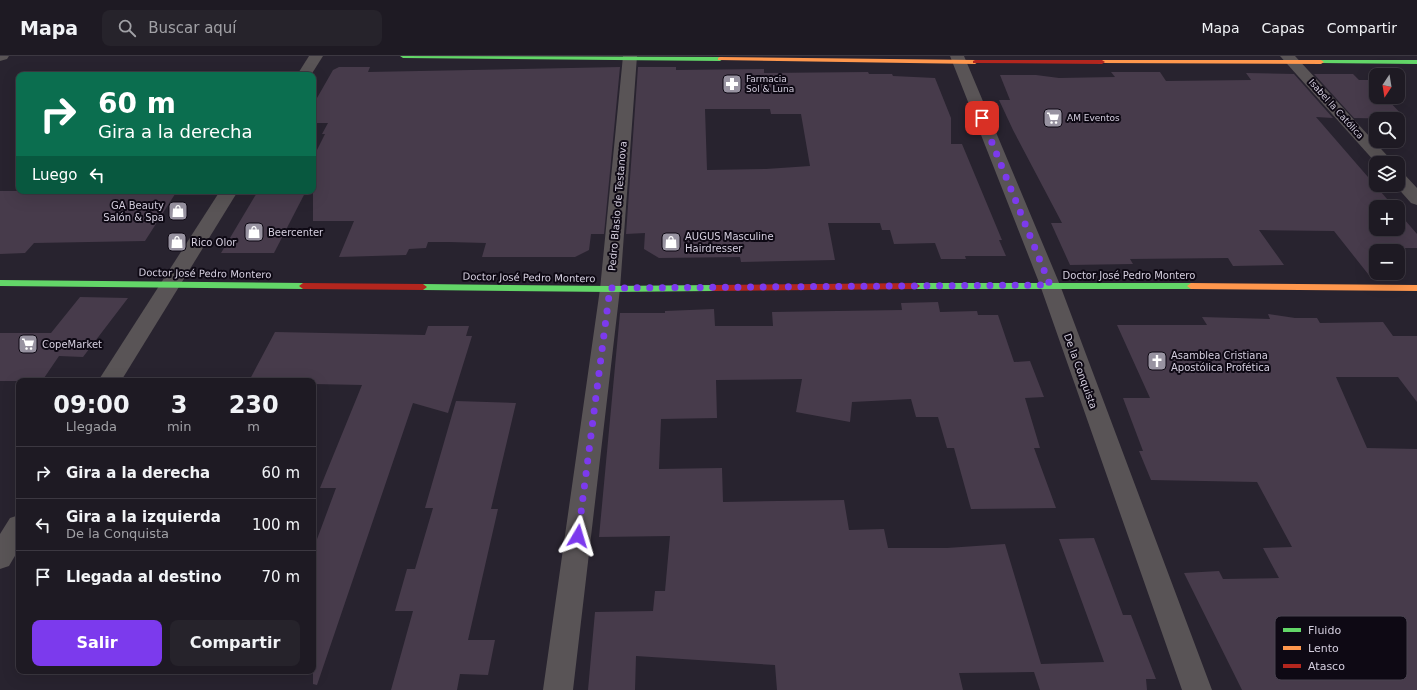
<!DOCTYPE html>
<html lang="es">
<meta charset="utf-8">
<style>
:root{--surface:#1e1a23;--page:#26232b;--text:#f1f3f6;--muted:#a1a1a6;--line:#3c3841;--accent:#7c3aed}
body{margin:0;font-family:"DejaVu Sans",sans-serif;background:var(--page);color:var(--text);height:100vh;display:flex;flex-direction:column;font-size:15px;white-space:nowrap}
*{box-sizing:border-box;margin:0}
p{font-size:13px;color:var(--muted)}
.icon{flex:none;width:22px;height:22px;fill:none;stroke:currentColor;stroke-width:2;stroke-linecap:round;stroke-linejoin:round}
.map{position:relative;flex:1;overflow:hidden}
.sheet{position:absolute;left:16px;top:322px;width:300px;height:296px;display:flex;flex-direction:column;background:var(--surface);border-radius:8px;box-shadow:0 4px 16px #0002,0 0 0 1px var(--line)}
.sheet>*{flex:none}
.banner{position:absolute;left:16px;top:16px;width:300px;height:122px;border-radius:8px;box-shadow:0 4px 16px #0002,0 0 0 1px var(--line);background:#0b6e4f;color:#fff;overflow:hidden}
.needle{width:26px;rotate:192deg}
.buttons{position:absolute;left:1369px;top:12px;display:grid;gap:8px}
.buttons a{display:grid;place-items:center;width:36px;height:36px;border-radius:8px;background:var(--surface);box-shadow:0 4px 16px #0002,0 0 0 1px var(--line);font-size:20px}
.pin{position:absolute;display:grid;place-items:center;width:34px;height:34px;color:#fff;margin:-17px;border-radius:8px;box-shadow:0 2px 6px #0006}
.me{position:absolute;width:44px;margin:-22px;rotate:7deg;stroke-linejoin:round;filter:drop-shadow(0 0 3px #0008)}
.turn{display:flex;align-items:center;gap:14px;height:84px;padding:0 16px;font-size:18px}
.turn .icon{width:52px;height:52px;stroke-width:2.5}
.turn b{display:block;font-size:28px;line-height:34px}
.then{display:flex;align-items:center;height:38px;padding:0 16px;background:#0003;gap:8px;font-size:15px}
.eta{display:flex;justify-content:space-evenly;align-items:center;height:68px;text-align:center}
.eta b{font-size:24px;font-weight:700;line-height:28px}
.action{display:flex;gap:8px;margin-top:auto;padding:8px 16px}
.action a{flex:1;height:46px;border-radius:8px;background:var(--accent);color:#fff;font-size:16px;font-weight:700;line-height:46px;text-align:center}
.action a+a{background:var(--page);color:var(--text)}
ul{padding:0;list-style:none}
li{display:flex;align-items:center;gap:12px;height:52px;padding:0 16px;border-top:1px solid var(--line)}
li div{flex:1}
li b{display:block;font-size:15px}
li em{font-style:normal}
header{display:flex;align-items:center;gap:24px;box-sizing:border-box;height:56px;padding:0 20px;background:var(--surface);border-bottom:1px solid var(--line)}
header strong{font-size:19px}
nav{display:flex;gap:22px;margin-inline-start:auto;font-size:14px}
.search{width:280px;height:36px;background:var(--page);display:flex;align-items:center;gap:10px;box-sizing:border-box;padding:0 14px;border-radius:8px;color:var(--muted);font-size:15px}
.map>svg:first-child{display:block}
.building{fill:#473b4b;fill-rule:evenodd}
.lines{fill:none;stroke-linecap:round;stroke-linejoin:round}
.street{fill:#595456;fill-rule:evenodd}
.fast{fill:#63d668;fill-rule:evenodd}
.slow{fill:#ff974d;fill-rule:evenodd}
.jam{fill:#b3261e;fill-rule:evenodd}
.route{stroke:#7c3aed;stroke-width:7;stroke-dasharray:0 12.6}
.labels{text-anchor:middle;stroke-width:4;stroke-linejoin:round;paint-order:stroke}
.far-poi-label{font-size:9px;fill:#d5cfdf;stroke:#0e0914;text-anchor:start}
.far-street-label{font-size:9px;fill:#d5cfdf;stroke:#0e0914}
.poi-label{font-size:10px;fill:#d5cfdf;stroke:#0e0914;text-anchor:start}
.street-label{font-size:10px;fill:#d5cfdf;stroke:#0e0914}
.key{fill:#0e0914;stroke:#4a4451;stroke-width:1}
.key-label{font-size:11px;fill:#d5cfdf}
</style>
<header>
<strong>Mapa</strong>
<div class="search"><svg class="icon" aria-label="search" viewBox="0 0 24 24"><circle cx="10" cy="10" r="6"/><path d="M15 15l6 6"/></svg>Buscar aquí</div>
<nav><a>Mapa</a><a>Capas</a><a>Compartir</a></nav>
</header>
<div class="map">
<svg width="1417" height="634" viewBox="0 0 1417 634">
<rect width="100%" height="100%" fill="#28232f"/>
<!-- building -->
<g class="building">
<polygon points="339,11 370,11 368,16 620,11 604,178 591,178 589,194 575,201 482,201 486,187 449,186 428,186 426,192 409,193 406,199 339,201 354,165 313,165 313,102 325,78 322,78 328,67 313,67 313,49 333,14"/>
<path d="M638,11h38v3l88,-1v4l104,-1 1,2h23l1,2 42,2 16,40v26h11l40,96h-3l7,16h-41l1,3h-25l-6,-16 -41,1 -4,-14h-8l-2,-7h-52l7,37 -94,2 -1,-5 -81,1 -15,-9 1,-16 -19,1zM705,53h65l1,5h30l9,52 -44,3 -59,1z"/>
<polygon points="1111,16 1160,16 1166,25 1251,24 1246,17 1294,18 1333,62 1316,61 1394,151 1376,151 1376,173 1398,173 1398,156 1417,178 1417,192 1376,192 1376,223 1372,223 1334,175 1259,174 1284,209 1233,210 1228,202 1130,203 1133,208 1070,209 1051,167 1062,167 1013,74 999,44 1010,44 1000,19 1036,19 1059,22 1115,21"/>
<polygon points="1314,18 1353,18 1359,24 1376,24 1376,41 1385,41 1406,63 1354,62"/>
<polygon points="0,135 177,135 145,185 34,187 25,197 0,198"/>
<polygon points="258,135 306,135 274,197 221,197"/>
<polygon points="80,241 128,242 83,301 59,300 42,325 0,325 0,277 51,277"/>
<polygon points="938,246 940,256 977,255 978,259 998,259 1014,306 1030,305 1044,341 1025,342 1040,392 1034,392 1056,452 971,453 954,392 947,392 938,361 916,361 911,343 852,346 850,366 796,356 802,323 716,324 717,362 661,363 659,413 722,412 723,446 844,444 849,474 884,473 888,492 947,492 1005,488 1041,608 1104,606 1059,483 1094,482 1123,559 1131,559 1156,623 1146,623 1147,634 1040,634 1034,616 959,617 963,634 777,634 775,609 636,600 635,634 588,634 595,556 653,555 655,535 665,535 670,480 599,481 620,257 665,257 665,255 714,253 715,270 773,270 772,256 902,254 901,247"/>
<polygon points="1268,258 1295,262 1317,262 1320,267 1383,266 1393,280 1417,280 1417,346 1398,321 1336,321 1367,392 1417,393 1417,634 1242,634 1184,517 1219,515 1223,523 1279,522 1263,492 1292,491 1257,426 1151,424 1139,395 1143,395 1123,342 1150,342 1117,269 1207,269 1202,261 1270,263"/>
<polygon points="428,270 469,270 466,280 472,280 448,357 413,347 317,629 313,628 313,494 336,432 320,432 362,329 313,328 313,325 249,325 275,276 425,279"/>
<polygon points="456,345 516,347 491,453 498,453 468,584 495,584 488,619 460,618 457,634 391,634 413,555 395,555 407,513 415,513 433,452 425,452"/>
</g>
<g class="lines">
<!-- street -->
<g class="street">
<polygon points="0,0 9,0 7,3 0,5"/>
<polygon points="309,0 323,0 311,19 297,19"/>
<polygon points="623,0 637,0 620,233 573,634 543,634 600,233"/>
<polygon points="950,0 964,0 1060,229 1212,634 1182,634 1040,229"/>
<polygon points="1280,0 1295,0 1394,107 1376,107"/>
<polygon points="1398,117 1404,118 1417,132 1417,149 1411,147 1395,129 1398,129"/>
<polygon points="220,135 238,135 121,325 98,325"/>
<polygon points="19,459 19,493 9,510 0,513 0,478 10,462"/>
</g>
<!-- fast -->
<g class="fast">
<polygon points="400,0 720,1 723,3 720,5 403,2"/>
<polygon points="1321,4 1417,4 1417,8 1319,7 1319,5"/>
<polygon points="0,224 303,227 307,230 303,233 0,230"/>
<polygon points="916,227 1191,227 1195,230 1191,233 916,233 912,230"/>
<polygon points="423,228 610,230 713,229 717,232 713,235 610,236 423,234 419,231"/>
</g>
<!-- slow -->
<g class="slow">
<polygon points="720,1 975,4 978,6 975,8 718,4 718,2"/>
<polygon points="1102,4 1321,4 1324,6 1321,8 1100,7 1100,5"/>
<polygon points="1191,227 1417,229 1417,235 1191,233 1187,230"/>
</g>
<!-- jam -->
<g class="jam">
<polygon points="975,4 1102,4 1105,6 1102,8 973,7 973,5"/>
<polygon points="303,227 423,228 427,231 423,234 303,233 299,230"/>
<polygon points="916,227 920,230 916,233 713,235 709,232 713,229"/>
</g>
</g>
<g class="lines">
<!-- route -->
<polyline class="route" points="578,480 610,232 1050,229 982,62"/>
</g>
<!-- icons -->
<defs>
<g id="pharmacy-square" transform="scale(1)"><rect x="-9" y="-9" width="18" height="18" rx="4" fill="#9893a1" stroke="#0e0914"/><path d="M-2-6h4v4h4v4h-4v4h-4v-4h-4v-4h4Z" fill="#fff"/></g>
<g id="supermarket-square" transform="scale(1)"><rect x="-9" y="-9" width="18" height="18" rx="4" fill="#9893a1" stroke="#0e0914"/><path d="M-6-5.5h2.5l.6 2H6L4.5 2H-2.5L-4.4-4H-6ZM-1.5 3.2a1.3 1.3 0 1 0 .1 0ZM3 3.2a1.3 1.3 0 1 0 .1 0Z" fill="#fff"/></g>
<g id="shop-square" transform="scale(1)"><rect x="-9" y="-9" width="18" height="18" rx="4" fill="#9893a1" stroke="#0e0914"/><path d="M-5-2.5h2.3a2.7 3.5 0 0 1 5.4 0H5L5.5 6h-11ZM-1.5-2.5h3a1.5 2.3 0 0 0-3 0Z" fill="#fff"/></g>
<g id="church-square" transform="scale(1)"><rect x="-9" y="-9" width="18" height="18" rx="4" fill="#9893a1" stroke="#0e0914"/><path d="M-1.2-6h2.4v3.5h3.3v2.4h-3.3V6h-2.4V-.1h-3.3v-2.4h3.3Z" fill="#fff"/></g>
</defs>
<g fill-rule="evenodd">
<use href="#pharmacy-square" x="732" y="28"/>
<use href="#supermarket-square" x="1053" y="62"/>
<use href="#shop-square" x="178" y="155"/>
<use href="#shop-square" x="254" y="176"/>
<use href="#shop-square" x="177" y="186"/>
<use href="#shop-square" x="671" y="186"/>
<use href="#supermarket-square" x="28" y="288"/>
<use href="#church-square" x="1157" y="305"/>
</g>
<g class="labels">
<!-- far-poi labels -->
<g class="far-poi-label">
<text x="746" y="26">Farmacia<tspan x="746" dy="10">Sol &amp; Luna</tspan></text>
<text x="1067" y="65">AM Eventos</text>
</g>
<!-- far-street labels -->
<g class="far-street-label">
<text transform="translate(1336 53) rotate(48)" y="3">Isabel la Católica</text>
</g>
<!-- poi labels -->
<g class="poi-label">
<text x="164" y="153" text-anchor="end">GA Beauty<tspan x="164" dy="12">Salón &amp; Spa</tspan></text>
<text x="268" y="180">Beercenter</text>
<text x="685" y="184">AUGUS Masculine<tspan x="685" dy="12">Hairdresser</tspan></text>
<text x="191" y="190">Rico Olor</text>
<text x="42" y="292">CopeMarket</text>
<text x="1171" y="303">Asamblea Cristiana<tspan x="1171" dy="12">Apostólica Profética</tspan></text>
</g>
<!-- street labels -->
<g class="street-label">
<text transform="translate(617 150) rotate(-85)" y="4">Pedro Blasio de Testanova</text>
<text transform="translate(205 217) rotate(1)" y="4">Doctor José Pedro Montero</text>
<text x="1129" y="223">Doctor José Pedro Montero</text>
<text transform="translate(529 221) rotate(1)" y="4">Doctor José Pedro Montero</text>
<text transform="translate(1081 315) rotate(70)" y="4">De la Conquista</text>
</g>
</g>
<!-- legend -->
<rect x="1275" y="560" width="132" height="64" rx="6" class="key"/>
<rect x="1283" y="572" width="18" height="4" fill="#63d668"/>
<rect x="1283" y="590" width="18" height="4" fill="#ff974d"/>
<rect x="1283" y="608" width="18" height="4" fill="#b3261e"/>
<g class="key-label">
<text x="1308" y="578">Fluido</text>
<text x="1308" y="596">Lento</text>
<text x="1308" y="614">Atasco</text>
</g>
</svg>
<div class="buttons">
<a><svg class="needle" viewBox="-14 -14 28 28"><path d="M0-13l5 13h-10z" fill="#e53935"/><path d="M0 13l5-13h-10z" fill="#a1a1a6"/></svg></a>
<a><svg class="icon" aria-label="search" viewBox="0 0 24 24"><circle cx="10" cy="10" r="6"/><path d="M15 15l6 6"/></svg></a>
<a><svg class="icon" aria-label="layers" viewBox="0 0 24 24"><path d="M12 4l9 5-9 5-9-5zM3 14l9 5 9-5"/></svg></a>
<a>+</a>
<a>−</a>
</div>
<div class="pin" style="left:982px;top:62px;background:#d93025"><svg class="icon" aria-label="arrive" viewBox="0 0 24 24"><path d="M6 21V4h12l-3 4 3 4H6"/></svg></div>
<svg class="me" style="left:578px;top:480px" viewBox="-20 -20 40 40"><path d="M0-17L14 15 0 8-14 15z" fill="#7c3aed" stroke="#fff" stroke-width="4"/></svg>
<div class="banner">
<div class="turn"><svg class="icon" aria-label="right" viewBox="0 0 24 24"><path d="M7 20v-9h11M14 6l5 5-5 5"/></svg><div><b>60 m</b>Gira a la derecha</div></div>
<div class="then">Luego<svg class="icon" aria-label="left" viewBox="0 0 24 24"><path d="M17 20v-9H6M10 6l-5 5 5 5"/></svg></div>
</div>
<section class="sheet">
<div class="eta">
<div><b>09:00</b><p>Llegada</p></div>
<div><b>3</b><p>min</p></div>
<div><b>230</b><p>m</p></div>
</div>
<ul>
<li><svg class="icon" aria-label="right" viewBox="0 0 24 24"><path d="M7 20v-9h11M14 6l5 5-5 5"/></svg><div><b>Gira a la derecha</b></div><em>60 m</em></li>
<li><svg class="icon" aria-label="left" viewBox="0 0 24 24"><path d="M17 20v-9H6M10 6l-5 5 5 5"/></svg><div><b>Gira a la izquierda</b><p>De la Conquista</p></div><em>100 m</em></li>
<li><svg class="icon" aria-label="arrive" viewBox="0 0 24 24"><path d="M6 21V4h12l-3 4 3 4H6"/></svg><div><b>Llegada al destino</b></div><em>70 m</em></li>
</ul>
<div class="action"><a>Salir</a><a>Compartir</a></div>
</section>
</div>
